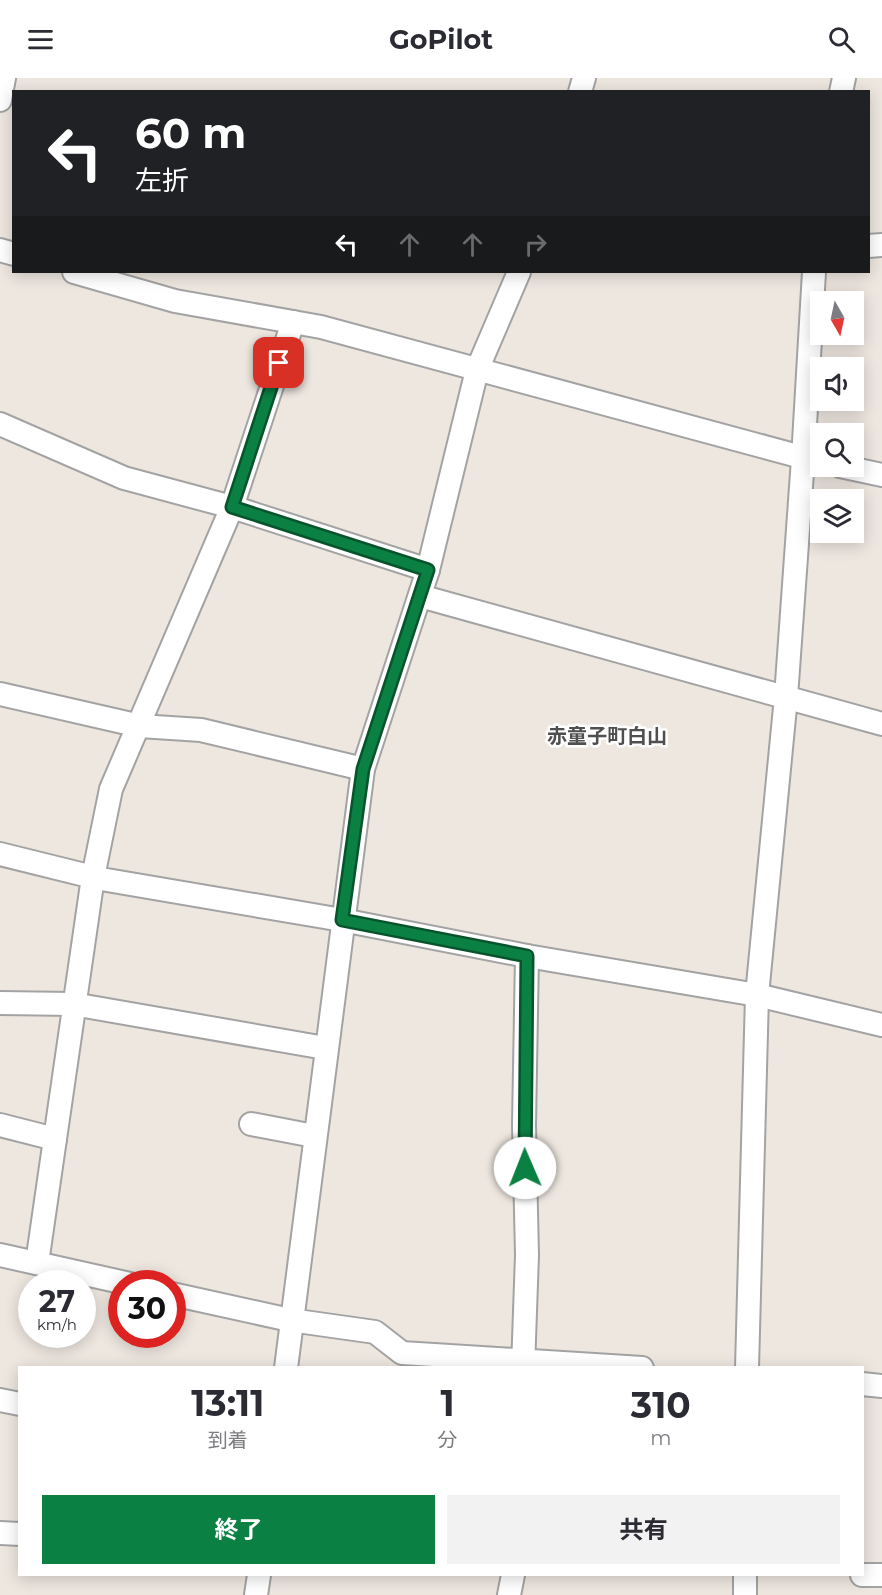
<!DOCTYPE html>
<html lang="ja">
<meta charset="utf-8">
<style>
:root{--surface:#fff;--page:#f2f2f3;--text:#2b2b33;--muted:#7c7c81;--accent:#0b8043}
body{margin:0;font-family:Montserrat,"Noto Sans JP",sans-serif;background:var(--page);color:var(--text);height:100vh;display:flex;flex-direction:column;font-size:22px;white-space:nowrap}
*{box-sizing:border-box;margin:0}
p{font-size:20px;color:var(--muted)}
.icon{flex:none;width:33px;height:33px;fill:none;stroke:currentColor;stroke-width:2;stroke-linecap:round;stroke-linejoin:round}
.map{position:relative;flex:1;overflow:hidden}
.details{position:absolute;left:18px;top:1288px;width:846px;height:210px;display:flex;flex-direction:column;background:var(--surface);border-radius:0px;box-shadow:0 3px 15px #0003}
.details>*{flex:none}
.banner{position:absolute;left:12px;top:12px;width:858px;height:183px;border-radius:0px;box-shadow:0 3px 15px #0003;background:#202124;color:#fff;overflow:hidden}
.needle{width:39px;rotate:171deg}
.controls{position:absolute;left:810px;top:213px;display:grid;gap:12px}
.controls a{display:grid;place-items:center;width:54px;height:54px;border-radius:0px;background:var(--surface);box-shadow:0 3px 15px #0003;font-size:30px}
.speed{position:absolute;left:18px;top:1192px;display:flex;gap:12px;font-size:30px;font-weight:700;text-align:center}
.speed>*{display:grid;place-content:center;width:78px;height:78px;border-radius:50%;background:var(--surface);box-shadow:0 3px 15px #0003;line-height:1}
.speed small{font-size:15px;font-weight:400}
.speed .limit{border:9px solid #d22;background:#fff;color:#111}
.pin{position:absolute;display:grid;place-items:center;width:51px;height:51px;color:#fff;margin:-26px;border-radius:12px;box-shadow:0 3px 9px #0006}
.me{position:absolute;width:66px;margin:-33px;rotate:359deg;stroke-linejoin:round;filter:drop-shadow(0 0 4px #0008)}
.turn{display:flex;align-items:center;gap:21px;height:126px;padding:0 24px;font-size:27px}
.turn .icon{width:78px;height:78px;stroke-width:2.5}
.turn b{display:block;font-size:42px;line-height:51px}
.lanes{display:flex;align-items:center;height:57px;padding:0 24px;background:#0003;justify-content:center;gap:30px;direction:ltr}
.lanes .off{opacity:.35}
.eta{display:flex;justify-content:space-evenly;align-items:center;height:102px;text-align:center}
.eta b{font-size:36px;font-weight:700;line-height:42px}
.action{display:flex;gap:12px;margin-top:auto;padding:12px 24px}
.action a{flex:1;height:69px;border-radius:0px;background:var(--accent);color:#fff;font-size:24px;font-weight:700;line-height:69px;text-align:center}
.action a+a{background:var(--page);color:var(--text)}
header{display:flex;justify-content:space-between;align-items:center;height:78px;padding:0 24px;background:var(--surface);font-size:27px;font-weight:700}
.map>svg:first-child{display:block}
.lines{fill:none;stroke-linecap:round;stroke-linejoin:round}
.street-casing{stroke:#a3a3a3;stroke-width:26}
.street{stroke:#fff;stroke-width:22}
.route-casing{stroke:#07532c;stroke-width:15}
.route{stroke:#0b8043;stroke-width:10}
.labels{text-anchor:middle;stroke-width:5;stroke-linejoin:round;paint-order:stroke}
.quarter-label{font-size:20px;font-weight:bold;fill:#4f4f4f;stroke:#fff}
</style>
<header><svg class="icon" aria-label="menu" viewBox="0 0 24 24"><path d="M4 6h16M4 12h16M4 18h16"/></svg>GoPilot<svg class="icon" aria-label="search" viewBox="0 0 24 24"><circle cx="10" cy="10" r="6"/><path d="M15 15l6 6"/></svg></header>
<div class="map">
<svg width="882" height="1517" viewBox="0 0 882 1517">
<rect width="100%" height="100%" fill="#eee7e0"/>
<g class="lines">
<!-- street casing -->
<g class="street-casing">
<g id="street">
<polyline points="580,14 584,0"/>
<polyline points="841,14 844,0"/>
<polyline points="0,22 4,0"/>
<polyline points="868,168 882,167"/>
<polyline points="0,172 14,176"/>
<polyline points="74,194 175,223 321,249 820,384"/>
<polyline points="0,346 124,400 232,429 428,492"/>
<polyline points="840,388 882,397"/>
<polyline points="420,518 882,646"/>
<polyline points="0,616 140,648 201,652 363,691"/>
<polyline points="0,776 101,801 342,842 527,878 757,917 882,947"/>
<polyline points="0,925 73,926 325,970"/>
<polyline points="251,1046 314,1058"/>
<polyline points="0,1047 55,1061"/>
<polyline points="0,1177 130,1206"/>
<polyline points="37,1185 93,799 111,711 232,429 293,244"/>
<polyline points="172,1216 290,1242 375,1254 402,1275 642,1290"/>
<polyline points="286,1290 363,691 428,492 477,292 519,194"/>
<polyline points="523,1290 527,1177 524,1047 527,878"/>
<polyline points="747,1290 757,917 786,619 803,381 814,194"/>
<polyline points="862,1306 882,1308"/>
<polyline points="0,1322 20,1326"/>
<polyline points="0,1455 20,1456"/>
<polyline points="862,1497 882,1497"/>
<polyline points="256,1517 259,1497"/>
<polyline points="509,1517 513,1497"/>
<polyline points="745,1517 745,1497"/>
</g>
</g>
<!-- street -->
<use href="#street" class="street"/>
</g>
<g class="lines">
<!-- route casing -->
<g class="route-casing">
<polyline id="route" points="279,285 232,429 428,492 363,691 342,842 527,878 525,1090"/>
</g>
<!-- route -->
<use href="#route" class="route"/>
</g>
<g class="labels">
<!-- quarter labels -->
<g class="quarter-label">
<text x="607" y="665">赤童子町白山</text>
</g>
</g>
</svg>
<div class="controls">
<a><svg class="needle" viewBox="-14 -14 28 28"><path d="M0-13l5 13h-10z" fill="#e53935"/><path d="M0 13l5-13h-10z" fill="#7c7c81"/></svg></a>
<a><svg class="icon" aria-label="sound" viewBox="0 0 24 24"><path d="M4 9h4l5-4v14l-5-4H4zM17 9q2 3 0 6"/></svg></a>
<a><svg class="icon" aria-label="search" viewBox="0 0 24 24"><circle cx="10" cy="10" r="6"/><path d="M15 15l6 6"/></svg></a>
<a><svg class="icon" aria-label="layers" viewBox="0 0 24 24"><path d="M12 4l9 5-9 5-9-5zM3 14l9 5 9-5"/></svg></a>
</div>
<div class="speed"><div>27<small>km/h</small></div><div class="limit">30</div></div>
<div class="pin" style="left:279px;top:285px;background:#d93025"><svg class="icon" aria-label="arrive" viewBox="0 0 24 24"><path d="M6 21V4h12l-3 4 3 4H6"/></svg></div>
<svg class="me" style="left:525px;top:1090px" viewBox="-20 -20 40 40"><circle r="19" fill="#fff"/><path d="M0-13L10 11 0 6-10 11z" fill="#0b8043"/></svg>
<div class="banner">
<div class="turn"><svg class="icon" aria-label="left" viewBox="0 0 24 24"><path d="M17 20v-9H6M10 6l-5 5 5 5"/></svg><div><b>60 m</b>左折</div></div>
<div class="lanes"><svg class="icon" aria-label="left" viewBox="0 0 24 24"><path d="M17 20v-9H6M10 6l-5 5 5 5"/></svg><svg class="icon off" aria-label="ahead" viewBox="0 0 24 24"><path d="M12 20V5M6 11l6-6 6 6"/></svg><svg class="icon off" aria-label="ahead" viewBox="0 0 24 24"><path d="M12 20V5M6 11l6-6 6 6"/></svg><svg class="icon off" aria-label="right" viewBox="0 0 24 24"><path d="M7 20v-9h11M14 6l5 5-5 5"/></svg></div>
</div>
<section class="details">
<div class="eta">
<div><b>13:11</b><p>到着</p></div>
<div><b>1</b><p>分</p></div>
<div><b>310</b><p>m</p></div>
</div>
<div class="action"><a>終了</a><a>共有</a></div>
</section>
</div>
